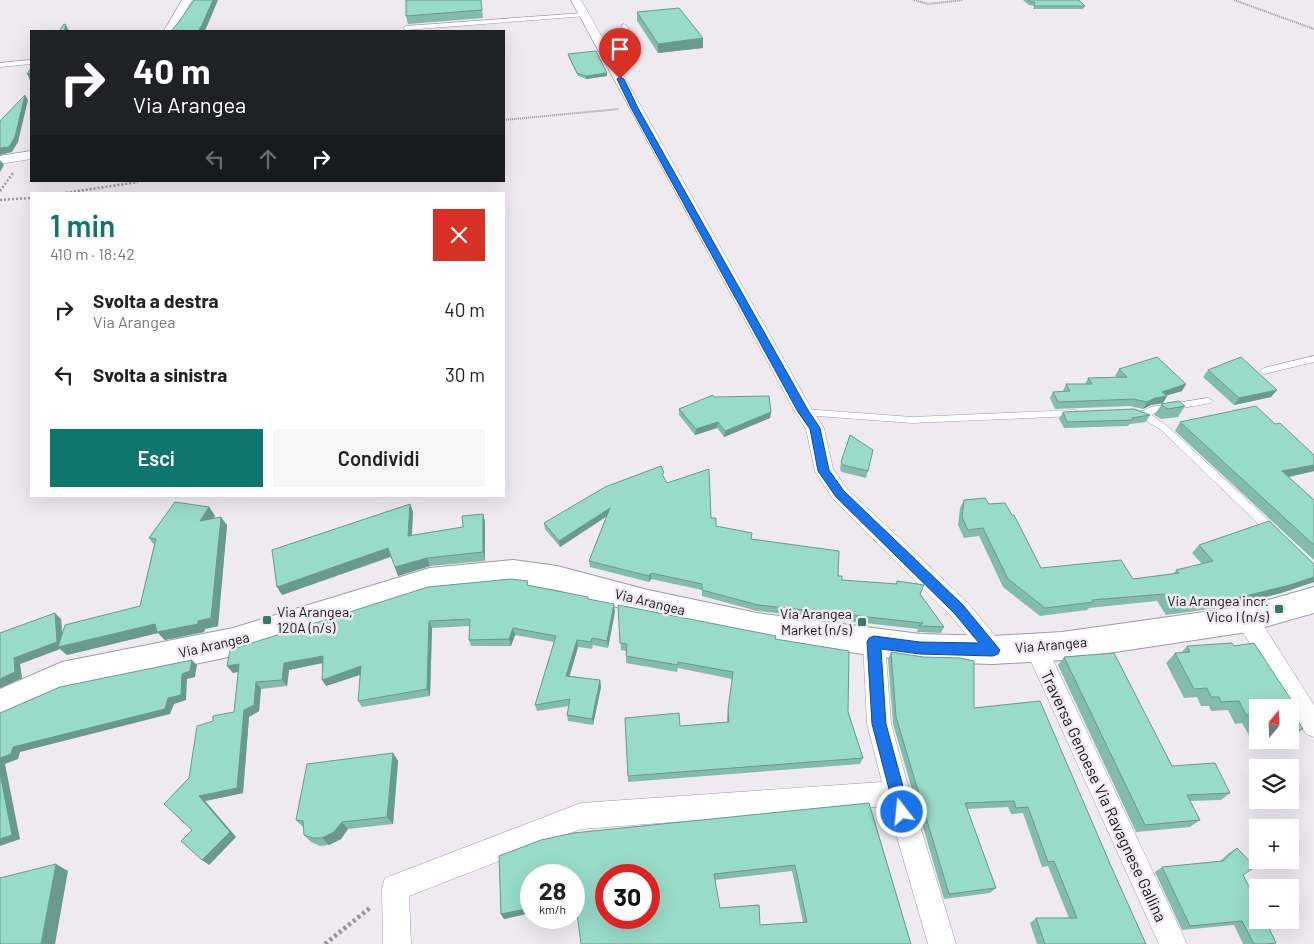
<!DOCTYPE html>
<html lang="it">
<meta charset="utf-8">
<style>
:root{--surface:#fff;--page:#f6f6f6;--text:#222;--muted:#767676;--accent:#0f766e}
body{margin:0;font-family:Barlow,sans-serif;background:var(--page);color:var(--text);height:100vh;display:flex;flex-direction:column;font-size:19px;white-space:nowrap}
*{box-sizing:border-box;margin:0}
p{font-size:16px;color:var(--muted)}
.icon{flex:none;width:28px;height:28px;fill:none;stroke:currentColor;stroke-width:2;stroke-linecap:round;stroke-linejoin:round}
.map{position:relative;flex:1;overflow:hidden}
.drawer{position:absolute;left:30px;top:192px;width:475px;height:305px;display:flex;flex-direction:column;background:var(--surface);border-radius:0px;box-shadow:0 5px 20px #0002}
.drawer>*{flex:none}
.top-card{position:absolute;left:30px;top:30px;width:475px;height:152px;border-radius:0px;box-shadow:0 5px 20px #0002;background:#202124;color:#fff;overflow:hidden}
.needle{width:32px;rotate:19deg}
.tools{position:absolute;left:1249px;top:699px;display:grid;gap:10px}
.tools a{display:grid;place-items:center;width:50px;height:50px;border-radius:0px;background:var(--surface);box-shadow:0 5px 20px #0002;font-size:25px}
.speed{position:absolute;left:520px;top:864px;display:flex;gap:10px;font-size:25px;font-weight:700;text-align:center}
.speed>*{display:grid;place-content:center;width:65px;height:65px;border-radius:50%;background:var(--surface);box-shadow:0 5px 20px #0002;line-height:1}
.speed small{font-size:12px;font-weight:400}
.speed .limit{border:8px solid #d22;background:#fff;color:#111}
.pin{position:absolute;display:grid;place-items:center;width:42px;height:42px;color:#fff;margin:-51px -21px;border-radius:50% 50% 50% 0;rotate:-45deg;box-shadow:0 0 5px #0007}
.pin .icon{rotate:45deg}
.me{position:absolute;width:55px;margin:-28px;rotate:344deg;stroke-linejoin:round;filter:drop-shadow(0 0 4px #0008)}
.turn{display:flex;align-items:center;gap:18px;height:105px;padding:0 20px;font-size:22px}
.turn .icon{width:65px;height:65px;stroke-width:2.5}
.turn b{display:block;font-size:35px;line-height:42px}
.lanes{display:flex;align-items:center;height:48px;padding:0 20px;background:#0003;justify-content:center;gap:25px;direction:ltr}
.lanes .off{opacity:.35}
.round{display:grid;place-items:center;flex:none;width:52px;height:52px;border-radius:0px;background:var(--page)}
.headline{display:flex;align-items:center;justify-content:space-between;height:85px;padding:0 20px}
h1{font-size:30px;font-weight:600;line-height:38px;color:var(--accent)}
.action{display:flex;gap:10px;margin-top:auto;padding:10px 20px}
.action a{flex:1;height:58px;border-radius:0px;background:var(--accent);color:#fff;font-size:20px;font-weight:600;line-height:58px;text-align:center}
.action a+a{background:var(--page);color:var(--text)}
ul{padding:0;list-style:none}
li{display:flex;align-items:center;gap:15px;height:65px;padding:0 20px}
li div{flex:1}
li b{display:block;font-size:19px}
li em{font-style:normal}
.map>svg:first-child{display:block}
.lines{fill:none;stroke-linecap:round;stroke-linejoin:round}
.lane-casing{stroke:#9d9ba0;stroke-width:1}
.street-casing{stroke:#9d9ba0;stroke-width:1}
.secondary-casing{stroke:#9d9ba0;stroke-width:2}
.path-far2{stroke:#99979b;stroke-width:2;stroke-dasharray:1 1;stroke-linecap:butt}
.path-far1{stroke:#99979b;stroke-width:2.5;stroke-dasharray:2 2;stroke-linecap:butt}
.path{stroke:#99979b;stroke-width:4.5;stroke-dasharray:3 3;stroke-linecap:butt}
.lane{fill:#fff;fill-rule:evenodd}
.street{fill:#fff;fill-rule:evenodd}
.secondary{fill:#fff;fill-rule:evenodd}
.wall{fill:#83bcad;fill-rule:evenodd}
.shaded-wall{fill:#6a998d}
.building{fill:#98dbc9;stroke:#6a998d;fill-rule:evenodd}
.route{fill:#1a73e8;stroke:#114b97}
.poi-dot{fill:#377969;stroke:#eeeaf0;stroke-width:2}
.labels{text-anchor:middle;stroke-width:5;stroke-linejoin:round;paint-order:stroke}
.poi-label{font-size:14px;fill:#161517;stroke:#eeeaf0;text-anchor:end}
.street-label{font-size:14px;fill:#161517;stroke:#eeeaf0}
.near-street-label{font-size:16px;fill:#161517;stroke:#eeeaf0}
</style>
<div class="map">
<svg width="1314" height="944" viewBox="0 0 1314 944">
<rect width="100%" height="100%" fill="#eeeaf0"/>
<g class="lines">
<!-- lane casing -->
<g class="lane-casing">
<g id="lane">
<polygon points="584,13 587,15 586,16 406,30 403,28 406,26"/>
<polygon points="624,24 627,26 640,48 641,55 634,62 612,66 612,64 630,60 635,55 634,48 621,26"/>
<polygon points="31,60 31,64 0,67 0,63"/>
<polygon points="1314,356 1314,362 1264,374 1260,371 1264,368"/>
<polygon points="1208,398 1213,401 1211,403 1154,413 1151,415 1167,426 1278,529 1279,532 1278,535 1270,535 1161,430 1142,418 1133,415 1131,413 1136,410 1143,411 1151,407"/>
<polygon points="804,409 912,417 1075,410 1080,413 1075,416 912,423 804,415 799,412"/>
</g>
</g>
<!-- street casing -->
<g class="street-casing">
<g id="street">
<polygon points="182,0 192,0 174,31 164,31"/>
<polygon points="571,0 581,0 811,408 824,428 833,469 847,489 967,602 1001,643 1004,650 1001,657 993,660 985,657 951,616 833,499 815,471 806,429 795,412"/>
<polygon points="31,151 31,159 0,164 0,156"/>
<polygon points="1247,610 1255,612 1314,705 1314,737 1306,734 1239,626 1236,619 1239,612"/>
<polygon points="874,632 882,635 885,642 891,724 910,793 956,944 928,944 888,806 581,829 409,896 411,944 383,944 382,888 385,878 581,803 882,782 867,724 863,642 866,635"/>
<polygon points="1036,638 1044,641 1187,944 1159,944 1025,648 1028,641"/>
</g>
</g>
<!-- secondary casing -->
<g class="secondary-casing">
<polygon id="secondary" points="513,560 557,566 648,590 757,613 920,634 993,636 1062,632 1247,606 1314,587 1314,613 1247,632 1062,660 993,664 920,662 757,639 648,616 557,590 513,584 430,592 233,656 66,691 0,720 0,689 62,662 233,628 430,568"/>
</g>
<!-- path-far2 -->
<g class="path-far2">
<polyline points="914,0 928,4 963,0"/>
<polyline points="1234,0 1314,29"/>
<polyline points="504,120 619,109"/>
</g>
<!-- path-far1 -->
<g class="path-far1">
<polyline points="0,191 13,173"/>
<polyline points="58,194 138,182"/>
<polyline points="0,200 31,198"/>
</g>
<!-- path -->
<polyline class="path" points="325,944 371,907"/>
<!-- lane -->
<use href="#lane" class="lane"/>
<!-- street -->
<use href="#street" class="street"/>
<!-- secondary -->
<use href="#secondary" class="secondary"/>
</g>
<!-- wall -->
<g class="wall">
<polygon points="481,0 483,18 408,24 406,16"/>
<polygon points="1023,0 1079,0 1085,6 1083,9 1033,9 1034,6 1029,5"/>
<polygon points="637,12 703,38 703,48 658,53 637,21"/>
<polygon points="568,54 607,76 586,79 578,76 569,58"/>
<polygon points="1119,369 1186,384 1182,391 1166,396 1167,396 1163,403 1151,405 1143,409 1130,406 1055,409 1050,398 1053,392 1063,391 1066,384 1085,384 1088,378 1117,377 1115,376"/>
<polygon points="1208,370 1271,397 1234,405 1203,377"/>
<polygon points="714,397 771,412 770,418 724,437 717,428 695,435 679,415 679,409"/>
<polygon points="1162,404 1185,406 1178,417 1161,419 1154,415"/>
<polygon points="1063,412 1150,415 1146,422 1130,424 1128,426 1064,428 1059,419"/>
<polygon points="1180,422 1275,424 1314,455 1314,471 1288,477 1314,500 1314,560 1175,431"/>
<polygon points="841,462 868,471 866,478 842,472 840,470"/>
<polygon points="664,479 667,483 711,518 716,526 751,539 838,576 842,580 895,584 897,581 920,594 944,627 941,633 920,632 917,632 918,629 757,611 702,596 702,590 651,579 649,582 590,567 589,561 606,517 560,547 545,529 544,523"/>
<polygon points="964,500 989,504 1041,568 1133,579 1173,574 1176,570 1202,564 1192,553 1199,545 1314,564 1314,582 1281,593 1225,607 1166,615 1157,601 1089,608 1087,610 1040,616 1003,587 979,536 964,538 958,525 960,508"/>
<polygon points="410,504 413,512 412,535 463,527 483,514 485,522 485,561 430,566 398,576 391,557 282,595"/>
<polygon points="209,507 215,516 213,518 227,525 218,626 205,629 204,632 165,640 158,633 67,655 60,649 20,664 22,678 0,688 0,633 61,619 62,634 140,606 154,545 149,538"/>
<polygon points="529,585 589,600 615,611 608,648 593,645 592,649 578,647 569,676 600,680 601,687 593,725 568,721 567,715 569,706 537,711 535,705 554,642 515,635 511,646 471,646 469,640 470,626 432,628 430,696 362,707 358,701 360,675 326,686 322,663 289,670 287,686 261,689 259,711 249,717 243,793 205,801 236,837 209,865 192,830 189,778 213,721 234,712 238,672 233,673 227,666"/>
<polygon points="618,605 775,639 848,712 863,758 860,764 628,782 625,718 680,726 727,722 727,717 732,679 678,668 677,672 626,663 626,651 621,650"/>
<polygon points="1187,646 1234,646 1292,701 1287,704 1258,708 1258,740 1273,740 1253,742 1242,723 1235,724 1228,710 1211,711 1209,706 1201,706 1197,697 1184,698 1166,663 1175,653 1181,653"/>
<polygon points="891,652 974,708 1114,873 1146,944 1037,944 1030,923 1036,918 1069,918 1048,866 1042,867 1023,813 1011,814 1008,807 967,809 996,888 990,893 944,899 893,724 888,659"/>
<polygon points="1064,657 1172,766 1230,793 1221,800 1190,801 1200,820 1190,827 1136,832 1058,665"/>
<polygon points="1290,709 1303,729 1290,738"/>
<polygon points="393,753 398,761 393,824 348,829 341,839 329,845 320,846 311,842 304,835 304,828 296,820"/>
<path d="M869,803l42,141h-330l-5,-41 -2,1v-29h-43v38l-27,6 -3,-5 -2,-58 42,-16 32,-7zM792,871l11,51 -43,3 -1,-20 -39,3 -5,-28zM606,875h43v43h-43z"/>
<polygon points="1237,848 1243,875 1276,943 1272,944 1243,944 1234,925 1182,930 1155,872 1162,867 1220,861 1229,853"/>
</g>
<!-- shaded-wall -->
<g class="shaded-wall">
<polygon points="213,0 218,0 205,31 198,31"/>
<polygon points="66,25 69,31 64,31"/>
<polygon points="703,38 703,48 658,53 658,44"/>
<polygon points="31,73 31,80 30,80 27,74"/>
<polygon points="607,73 607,76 586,79 586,76"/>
<polygon points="25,95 28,100 18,142 12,152 0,155 0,148"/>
<polygon points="0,160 4,165 0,172"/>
<polygon points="1186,384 1182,391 1161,397 1167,396 1163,403 1151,405 1143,409 1147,402 1162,392"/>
<polygon points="1277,390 1271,397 1234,405 1239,398"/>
<polygon points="771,412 770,418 724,437 725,431"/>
<polygon points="718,422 717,428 695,435 696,429"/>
<polygon points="1314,465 1314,471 1275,480 1282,471"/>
<polygon points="410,504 413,512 411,544 408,536"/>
<polygon points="209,507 215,516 206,530 200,521"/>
<polygon points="610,508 610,514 560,547 559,541"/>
<polygon points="483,514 485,522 485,561 483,552"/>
<polygon points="221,517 227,525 218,626 205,629 204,632 165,640 158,633 67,655 60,649 20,664 22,678 0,688 0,679 14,658 55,613 61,619 63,646 155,624"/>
<polygon points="388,548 392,556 282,595 277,587"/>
<polygon points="427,558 430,566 398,576 395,567"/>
<polygon points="651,573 651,579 649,582 649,576"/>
<polygon points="1314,577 1314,582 1281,593 1225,607 1233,599"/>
<polygon points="614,604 615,611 608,648 607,641"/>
<polygon points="429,621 432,628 430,696 427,689"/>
<polygon points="513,628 515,635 511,646 509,639"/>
<polygon points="577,640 578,647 568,682 566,676"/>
<polygon points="323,656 327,662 289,670 287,686 282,680 284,663"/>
<polygon points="192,660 197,665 195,677 187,679 186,700 174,704 170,714 20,752 18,759 5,764 20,839 0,846 0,758 13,747 168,698 182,674"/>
<polygon points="239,664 244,670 233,673 227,666"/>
<polygon points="361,666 365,673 326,686 322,680"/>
<polygon points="600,680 601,687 593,725 592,719"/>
<polygon points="256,682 261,689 259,711 249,717 243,793 205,801 236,837 209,865 202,860 199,796 244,710"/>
<polygon points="393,753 398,761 393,824 387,817"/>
<polygon points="342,822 348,829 341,839 329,845 322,838"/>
<polygon points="56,864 68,871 55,944 41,944"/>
<polygon points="531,908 531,913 504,919 501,914"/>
</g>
<!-- building -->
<g class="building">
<polygon points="194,0 213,0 202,25 198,31 171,31 178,23"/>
<polygon points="406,0 481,0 482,10 406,16"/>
<polygon points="1028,0 1079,0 1085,6 1034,6 1035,2 1030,2"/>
<polygon points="679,8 703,38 658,44 637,12"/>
<polygon points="64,24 66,25 64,31 59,31"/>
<polygon points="596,51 607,73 586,76 577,73 568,54"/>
<polygon points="31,68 31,73 27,74"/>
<polygon points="25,95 15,137 9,147 0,148 0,121"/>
<polygon points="1157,357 1186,384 1162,392 1167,396 1155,398 1147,402 1134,399 1058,402 1053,392 1070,391 1066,384 1092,384 1088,378 1127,377 1119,369"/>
<polygon points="1241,357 1277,390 1239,398 1208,370"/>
<polygon points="713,395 714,397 769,396 771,412 725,431 718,422 696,429 679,409"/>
<polygon points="1179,401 1185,406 1168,409 1161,404"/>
<polygon points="1256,406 1275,424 1280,423 1314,455 1314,465 1282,471 1314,500 1314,545 1180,422"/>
<polygon points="1134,409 1150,415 1132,418 1132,420 1067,422 1063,412"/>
<polygon points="850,435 873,450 868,471 843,465 841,462"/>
<polygon points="661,466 664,473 662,474 667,483 709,469 711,518 716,518 716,526 752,533 751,539 839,551 838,576 842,576 842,580 897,584 897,581 924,585 920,594 944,627 923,626 919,626 923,623 758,605 702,590 702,584 651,573 649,576 589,561 610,508 559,541 544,523 605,487"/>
<polygon points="985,498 989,504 1005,503 1012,515 1014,515 1041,568 1121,560 1133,579 1179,573 1176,570 1213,561 1199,545 1269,521 1314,564 1314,577 1290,585 1233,599 1173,608 1164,594 1092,600 1093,602 1045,608 1008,579 983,528 968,530 962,517 964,500"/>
<polygon points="175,502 209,507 200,521 221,517 211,618 198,621 198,624 157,632 155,624 58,647 65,625 140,606 156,539 149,538"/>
<polygon points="410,504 408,536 463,527 462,516 483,514 483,552 427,558 395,567 388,548 277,587 272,550"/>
<polygon points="511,579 528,581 527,585 588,597 588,599 614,604 607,641 592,638 591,642 577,640 566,676 600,680 592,719 567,715 570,699 535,705 556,636 513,628 509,639 469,640 470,619 429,621 427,689 358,701 361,666 322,680 323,656 284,663 282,680 256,682 254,705 244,710 237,788 199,796 230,832 202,860 181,841 192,830 164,804 189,778 197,726 213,721 213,716 234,712 239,664 227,666 230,650 428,587"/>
<polygon points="618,605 776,636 775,639 849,651 848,712 863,758 628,776 625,718 679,713 680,726 729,722 728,710 733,672 678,662 678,665 626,656 627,644 620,643"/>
<polygon points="55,613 57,642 14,658 15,672 0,679 0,633"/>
<polygon points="1232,643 1234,646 1254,643 1292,701 1285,701 1289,708 1258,708 1258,722 1253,715 1246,715 1239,701 1221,702 1219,697 1211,697 1207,688 1194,689 1175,653 1190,652 1187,646"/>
<polygon points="891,652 923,657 960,658 974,661 974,708 1040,701 1114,873 1146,944 1045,944 1036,918 1077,918 1054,861 1048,862 1028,807 1016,808 1014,801 965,803 996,888 949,894 896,717"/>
<polygon points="1114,653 1172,766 1215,763 1230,793 1187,795 1200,820 1145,825 1064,657"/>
<polygon points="192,660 190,671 182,674 181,695 168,698 165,709 13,747 11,754 0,758 0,713 60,687"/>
<polygon points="1290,709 1303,729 1290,731"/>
<polygon points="393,753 387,817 342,822 334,832 322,838 313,838 304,835 303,821 296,820 307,764"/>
<polygon points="0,773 12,835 0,839"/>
<path d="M869,803l42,141h-330l-6,-46h-1v-23h-43v33l-30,6 -2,-58 42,-16 32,-7zM795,865l12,57 -47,3 -1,-20 -39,3 -6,-34zM606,875h43v43h-43z"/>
<polygon points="1237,848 1255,867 1243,875 1258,904 1258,920 1265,920 1276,943 1266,944 1254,944 1242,921 1190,926 1162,867 1223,861"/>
<polygon points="56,864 41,944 0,944 0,878"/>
</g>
<!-- route -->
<polygon class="route" points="620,77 624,79 638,108 808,410 820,428 829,470 844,491 963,605 1000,650 998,654 993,656 920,654 881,649 886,724 910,812 908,817 902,819 897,817 895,812 872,724 867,642 869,638 874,636 920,642 979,643 954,613 836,497 818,471 810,429 798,412 631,108 617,79"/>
<!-- markers -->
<g class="poi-dot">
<rect x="1274" y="604" width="10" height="10" rx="2.5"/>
<rect x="262" y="615" width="10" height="10" rx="2.5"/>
<rect x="857" y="617" width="10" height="10" rx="2.5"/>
</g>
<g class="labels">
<!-- poi labels -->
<g class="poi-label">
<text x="1269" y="606">Via Arangea incr.<tspan x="1269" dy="16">Vico I (n/s)</tspan></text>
<text x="277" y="617" text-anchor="start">Via Arangea,<tspan x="277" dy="16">120A (n/s)</tspan></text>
<text x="852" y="619">Via Arangea<tspan x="852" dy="16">Market (n/s)</tspan></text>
</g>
<!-- street labels -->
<g class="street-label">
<text transform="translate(650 602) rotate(14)" y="5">Via Arangea</text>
<text transform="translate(214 645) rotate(-13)" y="5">Via Arangea</text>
<text transform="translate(1051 645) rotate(-5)" y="5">Via Arangea</text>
</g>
<!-- near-street labels -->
<g class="near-street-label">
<text transform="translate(1104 796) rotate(65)" y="6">Traversa Genoese Via Ravagnese Gallina</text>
</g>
</g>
</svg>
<div class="tools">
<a><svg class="needle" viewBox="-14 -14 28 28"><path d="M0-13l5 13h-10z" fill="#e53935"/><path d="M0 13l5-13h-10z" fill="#767676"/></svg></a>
<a><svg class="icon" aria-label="layers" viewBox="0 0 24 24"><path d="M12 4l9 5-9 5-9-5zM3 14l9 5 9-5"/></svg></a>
<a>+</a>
<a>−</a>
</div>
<div class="speed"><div>28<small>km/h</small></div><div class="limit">30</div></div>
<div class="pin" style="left:620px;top:79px;background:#d93025"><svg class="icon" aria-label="arrive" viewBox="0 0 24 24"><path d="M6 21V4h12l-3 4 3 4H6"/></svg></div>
<svg class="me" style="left:902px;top:812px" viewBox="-20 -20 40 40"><circle r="17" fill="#1a73e8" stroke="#fff" stroke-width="3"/><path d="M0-11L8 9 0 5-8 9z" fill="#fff"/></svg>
<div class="top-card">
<div class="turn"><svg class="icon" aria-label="right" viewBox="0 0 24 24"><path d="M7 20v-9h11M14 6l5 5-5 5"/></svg><div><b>40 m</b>Via Arangea</div></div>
<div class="lanes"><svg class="icon off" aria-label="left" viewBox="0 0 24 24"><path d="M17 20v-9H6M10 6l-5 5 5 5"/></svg><svg class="icon off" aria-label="ahead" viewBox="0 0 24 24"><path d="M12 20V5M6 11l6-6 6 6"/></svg><svg class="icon" aria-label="right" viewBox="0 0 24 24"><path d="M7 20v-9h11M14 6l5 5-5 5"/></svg></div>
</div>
<section class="drawer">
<div class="headline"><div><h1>1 min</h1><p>410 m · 18:42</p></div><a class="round" style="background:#d93025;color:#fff"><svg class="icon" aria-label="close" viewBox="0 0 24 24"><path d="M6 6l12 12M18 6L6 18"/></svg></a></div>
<ul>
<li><svg class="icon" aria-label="right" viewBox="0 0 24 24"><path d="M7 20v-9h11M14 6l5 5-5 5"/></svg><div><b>Svolta a destra</b><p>Via Arangea</p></div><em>40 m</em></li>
<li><svg class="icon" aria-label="left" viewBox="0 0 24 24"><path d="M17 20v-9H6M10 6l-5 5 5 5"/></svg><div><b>Svolta a sinistra</b></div><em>30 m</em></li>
</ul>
<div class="action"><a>Esci</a><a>Condividi</a></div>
</section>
</div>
